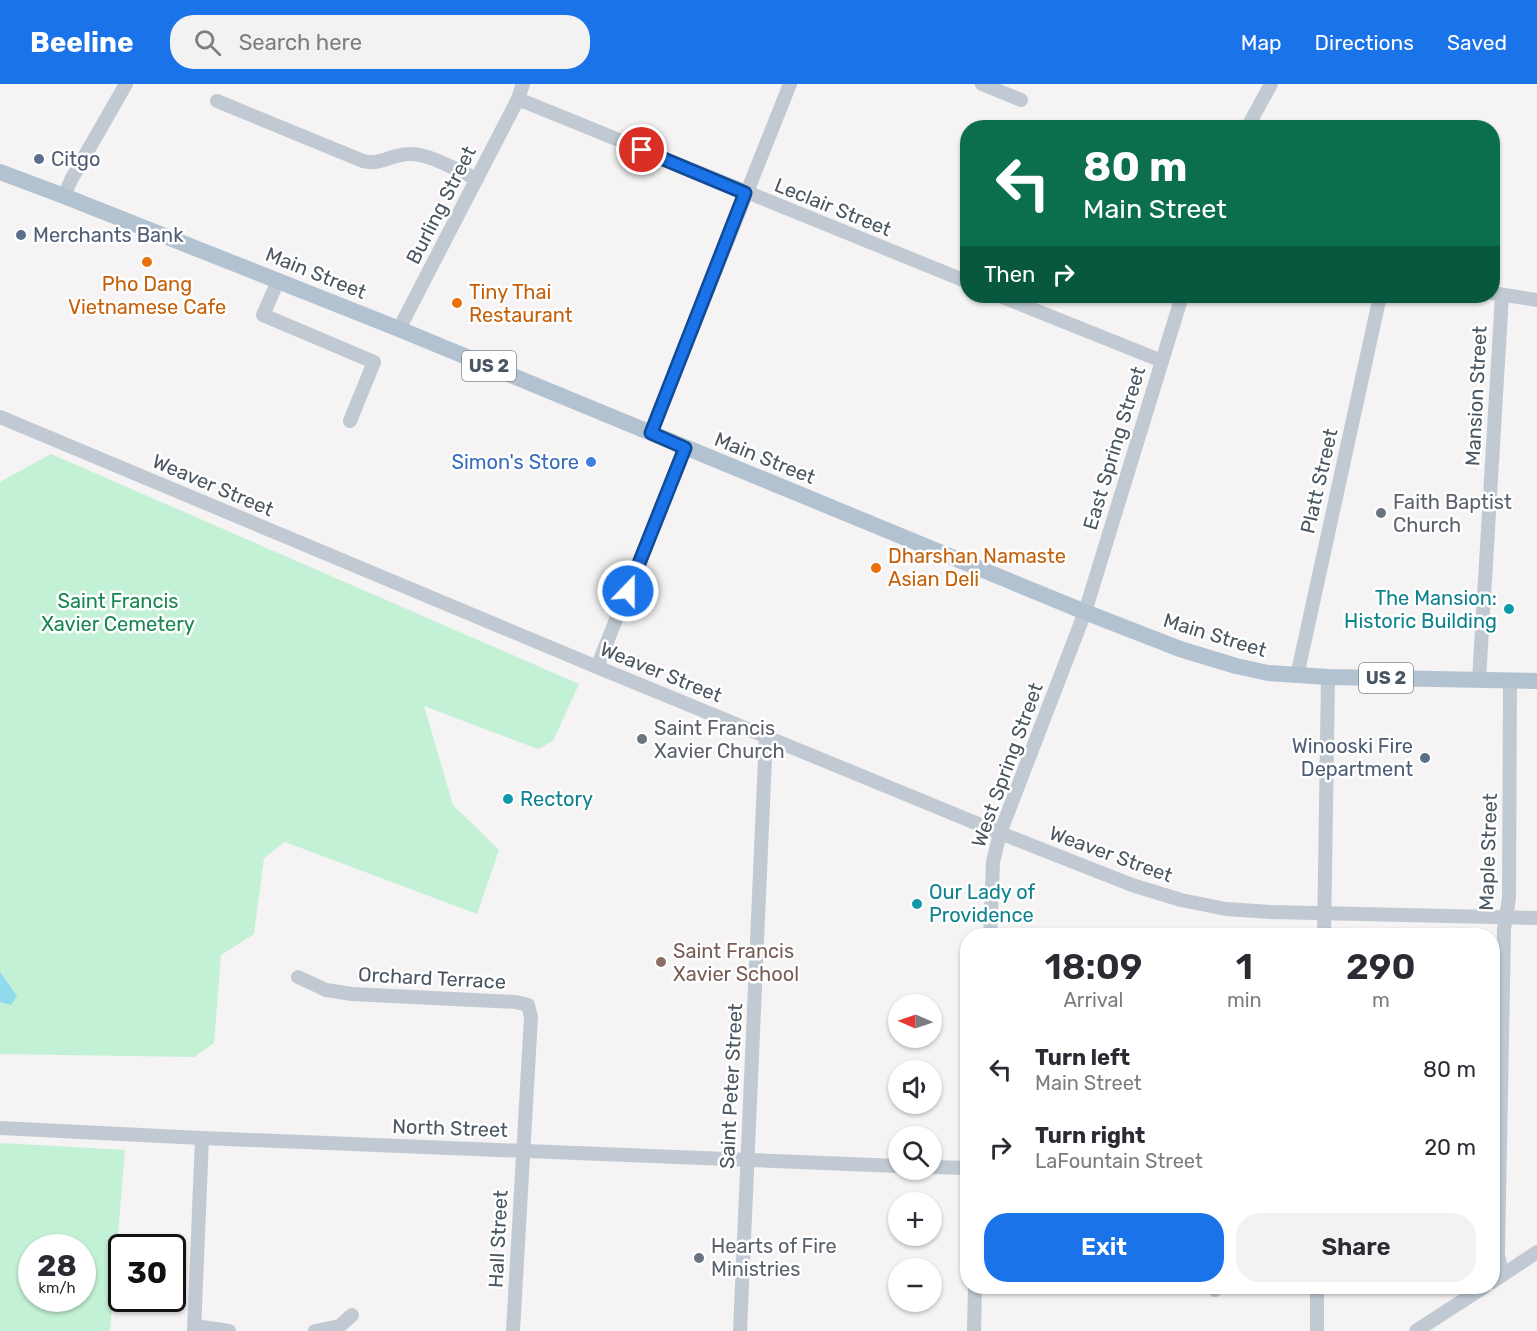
<!DOCTYPE html>
<meta charset="utf-8">
<style>
:root{--surface:#fff;--page:#f2f2f3;--text:#2b2b33;--muted:#7c7c81;--accent:#1a73e8}
body{margin:0;font-family:Rubik,sans-serif;background:var(--page);color:var(--text);height:100vh;display:flex;flex-direction:column;font-size:22px;white-space:nowrap}
*{box-sizing:border-box;margin:0}
p{font-size:20px;color:var(--muted)}
.icon{flex:none;width:33px;height:33px;fill:none;stroke:currentColor;stroke-width:2;stroke-linecap:round;stroke-linejoin:round}
.map{position:relative;flex:1;overflow:hidden}
.details{position:absolute;left:960px;top:844px;width:540px;height:366px;display:flex;flex-direction:column;background:var(--surface);border-radius:24px;box-shadow:0 2px 4px #0004}
.details>*{flex:none}
.top-card{position:absolute;left:960px;top:36px;width:540px;height:183px;border-radius:24px;box-shadow:0 2px 4px #0004;background:#0b6e4f;color:#fff;overflow:hidden}
.needle{width:39px;rotate:272deg}
.tools{position:absolute;left:888px;top:910px;display:grid;gap:12px}
.tools a{display:grid;place-items:center;width:54px;height:54px;border-radius:50%;background:var(--surface);box-shadow:0 2px 4px #0004;font-size:30px}
.speed{position:absolute;left:18px;top:1150px;display:flex;gap:12px;font-size:30px;font-weight:700;text-align:center}
.speed>*{display:grid;place-content:center;width:78px;height:78px;border-radius:50%;background:var(--surface);box-shadow:0 2px 4px #0004;line-height:1}
.speed small{font-size:15px;font-weight:400}
.speed .limit{border:3px solid #111;border-radius:9px;background:#fff;color:#111}
.pin{position:absolute;display:grid;place-items:center;width:51px;height:51px;color:#fff;margin:-26px;border:3px solid #fff;border-radius:50%;box-shadow:0 2px 6px #0007}
.me{position:absolute;width:66px;margin:-33px;rotate:22deg;stroke-linejoin:round;filter:drop-shadow(0 0 4px #0008)}
.turn{display:flex;align-items:center;gap:21px;height:126px;padding:0 24px;font-size:27px}
.turn .icon{width:78px;height:78px;stroke-width:2.5}
.turn b{display:block;font-size:42px;line-height:51px}
.then{display:flex;align-items:center;height:57px;padding:0 24px;background:#0003;gap:12px;font-size:22px}
.eta{display:flex;justify-content:space-evenly;align-items:center;height:102px;text-align:center}
.eta b{font-size:36px;font-weight:600;line-height:42px}
.primary-button{display:flex;gap:12px;margin-top:auto;padding:12px 24px}
.primary-button a{flex:1;height:69px;border-radius:24px;background:var(--accent);color:#fff;font-size:24px;font-weight:600;line-height:69px;text-align:center}
.primary-button a+a{background:var(--page);color:var(--text)}
ul{padding:0;list-style:none}
li{display:flex;align-items:center;gap:18px;height:78px;padding:0 24px}
li div{flex:1}
li b{display:block;font-size:22px}
li em{font-style:normal}
header{display:flex;align-items:center;gap:36px;box-sizing:border-box;height:84px;padding:0 30px;background:var(--accent);color:#fff}
header strong{font-size:28px}
nav{display:flex;gap:33px;margin-inline-start:auto;font-size:21px}
.search{width:420px;height:54px;background:var(--page);display:flex;align-items:center;gap:15px;box-sizing:border-box;padding:0 21px;border-radius:24px;color:var(--muted);font-size:22px}
.map>svg:first-child{display:block}
.green{fill:#c3f1d5;fill-rule:evenodd}
.water{fill:#90daee}
.lines{fill:none;stroke-linecap:round;stroke-linejoin:round}
.minor{stroke:#c1cad2;stroke-width:14}
.major{stroke:#b3c2d1;stroke-width:16}
.route-casing{stroke:#114b97;stroke-width:15}
.route{stroke:#1a73e8;stroke-width:10}
.service-dot{fill:#5c6f8a;stroke:#fff;stroke-width:2}
.food-dot{fill:#e8710a;stroke:#fff;stroke-width:2}
.shop-dot{fill:#3f7fe0;stroke:#fff;stroke-width:2}
.worship-dot{fill:#6b7280;stroke:#fff;stroke-width:2}
.culture-dot{fill:#0f9aa8;stroke:#fff;stroke-width:2}
.education-dot{fill:#8d6e63;stroke:#fff;stroke-width:2}
.labels{text-anchor:middle;stroke-width:5;stroke-linejoin:round;paint-order:stroke}
.shield{fill:#fff;stroke:#808990;stroke-width:1.5}
.shield-label{font-size:18px;font-weight:bold;fill:#4a5661}
.service-label{font-size:20px;fill:#4e5e75;stroke:#fff;text-anchor:start}
.street-label{font-size:20px;fill:#4a5661;stroke:#fff}
.food-label{font-size:20px;fill:#c56008;stroke:#fff;text-anchor:start}
.shop-label{font-size:20px;fill:#366cbe;stroke:#fff;text-anchor:end}
.worship-label{font-size:20px;fill:#5b616d;stroke:#fff;text-anchor:start}
.culture-label{font-size:20px;fill:#0d838f;stroke:#fff;text-anchor:start}
.park-label{font-size:20px;fill:#17864f;stroke:#fff}
.education-label{font-size:20px;fill:#785e54;stroke:#fff;text-anchor:start}
</style>
<header>
<strong>Beeline</strong>
<div class="search"><svg class="icon" aria-label="search" viewBox="0 0 24 24"><circle cx="10" cy="10" r="6"/><path d="M15 15l6 6"/></svg>Search here</div>
<nav><a>Map</a><a>Directions</a><a>Saved</a></nav>
</header>
<div class="map">
<svg width="1537" height="1247" viewBox="0 0 1537 1247">
<rect width="100%" height="100%" fill="#f5f3f3"/>
<!-- green -->
<g class="green">
<polygon points="51,370 579,600 553,657 538,665 424,622 453,721 499,766 477,830 285,758 264,774 254,850 221,871 214,959 194,973 0,970 0,398"/>
<path d="M0,1059l125,7 -15,181h-110zM32,1164h50v51h-50z"/>
</g>
<!-- water -->
<polygon class="water" points="0,888 17,912 11,921 0,918"/>
<g class="lines">
<!-- minor -->
<g class="minor">
<polyline points="982,0 1021,16"/>
<polyline points="518,15 968,198"/>
<path d="M217,17l146,60c17,5 29,-7 46,-7 20,-1 49,17 68,25"/>
<polyline points="1247,44 1271,0"/>
<polyline points="64,112 71,96 126,0"/>
<polyline points="278,197 263,231 374,278 350,337"/>
<polyline points="1492,209 1537,216"/>
<polyline points="1000,212 1162,277"/>
<polyline points="399,245 518,15 523,0"/>
<polyline points="0,333 597,583 1000,749 1132,801 1181,816 1226,825 1271,828 1537,834"/>
<polyline points="651,349 790,0"/>
<polyline points="597,583 685,364"/>
<polyline points="1297,592 1380,212"/>
<polyline points="1479,596 1502,211"/>
<polyline points="990,852 993,778 1000,749 1085,528 1182,212"/>
<polyline points="1324,852 1328,593"/>
<polyline points="298,893 326,906 352,910 516,918 528,921 531,933 513,1247"/>
<polyline points="0,1044 202,1054 898,1082"/>
<polyline points="932,1083 968,1084"/>
<polyline points="1502,1191 1498,1170 1504,845 1509,814 1510,596"/>
<polyline points="1492,1198 1537,1168"/>
<polyline points="1215,1206 1215,1203"/>
<polyline points="195,1242 229,1247"/>
<polyline points="194,1247 202,1054"/>
<polyline points="315,1247 340,1242 352,1231"/>
<polyline points="740,1247 766,651"/>
<polyline points="974,1247 975,1203"/>
<polyline points="1317,1247 1317,1203"/>
<polyline points="1416,1247 1484,1203"/>
</g>
<!-- major -->
<polyline class="major" points="0,88 64,112 399,245 1085,528 1180,565 1236,582 1268,589 1328,593 1537,597"/>
</g>
<g class="lines">
<!-- route casing -->
<g class="route-casing">
<polyline id="route" points="628,507 685,364 651,349 745,109 642,66"/>
</g>
<!-- route -->
<use href="#route" class="route"/>
</g>
<!-- markers -->
<g class="service-dot">
<circle cx="39" cy="75" r="6"/>
<circle cx="21" cy="151" r="6"/>
<circle cx="1425" cy="674" r="6"/>
</g>
<g class="food-dot">
<circle cx="147" cy="178" r="6"/>
<circle cx="457" cy="219" r="6"/>
<circle cx="876" cy="484" r="6"/>
</g>
<circle class="shop-dot" cx="591" cy="378" r="6"/>
<g class="worship-dot">
<circle cx="1381" cy="429" r="6"/>
<circle cx="642" cy="655" r="6"/>
<circle cx="699" cy="1174" r="6"/>
</g>
<g class="culture-dot">
<circle cx="1509" cy="525" r="6"/>
<circle cx="508" cy="715" r="6"/>
<circle cx="917" cy="820" r="6"/>
</g>
<circle class="education-dot" cx="661" cy="878" r="6"/>
<g class="labels">
<!-- shield labels -->
<g class="shield">
<rect x="462" y="267" width="54" height="30" rx="4.5"/>
<rect x="1359" y="579" width="54" height="30" rx="4.5"/>
</g>
<g class="shield-label">
<text x="489" y="288">US 2</text>
<text x="1386" y="600">US 2</text>
</g>
<!-- service labels -->
<g class="service-label">
<text x="51" y="82">Citgo</text>
<text x="33" y="158">Merchants Bank</text>
<text x="1413" y="669" text-anchor="end">Winooski Fire<tspan x="1413" dy="23">Department</tspan></text>
</g>
<!-- street labels -->
<g class="street-label">
<text transform="translate(441 121) rotate(-63)" y="7">Burling Street</text>
<text transform="translate(833 123) rotate(22)" y="7">Leclair Street</text>
<text transform="translate(316 189) rotate(22)" y="7">Main Street</text>
<text transform="translate(1476 312) rotate(-87)" y="7">Mansion Street</text>
<text transform="translate(1114 364) rotate(-73)" y="7">East Spring Street</text>
<text transform="translate(765 374) rotate(22)" y="7">Main Street</text>
<text transform="translate(1319 397) rotate(-77)" y="7">Platt Street</text>
<text transform="translate(213 401) rotate(23)" y="7">Weaver Street</text>
<text transform="translate(1215 551) rotate(17)" y="7">Main Street</text>
<text transform="translate(661 588) rotate(22)" y="7">Weaver Street</text>
<text transform="translate(1007 681) rotate(-70)" y="7">West Spring Street</text>
<text transform="translate(1488 768) rotate(-88)" y="7">Maple Street</text>
<text transform="translate(1111 770) rotate(20)" y="7">Weaver Street</text>
<text transform="translate(432 894) rotate(3)" y="7">Orchard Terrace</text>
<text transform="translate(731 1002) rotate(-87)" y="7">Saint Peter Street</text>
<text transform="translate(450 1044) rotate(2)" y="7">North Street</text>
<text transform="translate(498 1155) rotate(-87)" y="7">Hall Street</text>
</g>
<!-- food labels -->
<g class="food-label">
<text x="147" y="207" text-anchor="middle">Pho Dang<tspan x="147" dy="23">Vietnamese Cafe</tspan></text>
<text x="469" y="215">Tiny Thai<tspan x="469" dy="23">Restaurant</tspan></text>
<text x="888" y="479">Dharshan Namaste<tspan x="888" dy="23">Asian Deli</tspan></text>
</g>
<!-- shop labels -->
<g class="shop-label">
<text x="579" y="385">Simon's Store</text>
</g>
<!-- worship labels -->
<g class="worship-label">
<text x="1393" y="425">Faith Baptist<tspan x="1393" dy="23">Church</tspan></text>
<text x="654" y="651">Saint Francis<tspan x="654" dy="23">Xavier Church</tspan></text>
<text x="711" y="1169">Hearts of Fire<tspan x="711" dy="23">Ministries</tspan></text>
</g>
<!-- culture labels -->
<g class="culture-label">
<text x="1497" y="521" text-anchor="end">The Mansion:<tspan x="1497" dy="23">Historic Building</tspan></text>
<text x="520" y="722">Rectory</text>
<text x="929" y="815">Our Lady of<tspan x="929" dy="23">Providence</tspan></text>
</g>
<!-- park labels -->
<g class="park-label">
<text x="118" y="524">Saint Francis<tspan x="118" dy="23">Xavier Cemetery</tspan></text>
</g>
<!-- education labels -->
<g class="education-label">
<text x="673" y="874">Saint Francis<tspan x="673" dy="23">Xavier School</tspan></text>
</g>
</g>
</svg>
<div class="tools">
<a><svg class="needle" viewBox="-14 -14 28 28"><path d="M0-13l5 13h-10z" fill="#e53935"/><path d="M0 13l5-13h-10z" fill="#7c7c81"/></svg></a>
<a><svg class="icon" aria-label="sound" viewBox="0 0 24 24"><path d="M4 9h4l5-4v14l-5-4H4zM17 9q2 3 0 6"/></svg></a>
<a><svg class="icon" aria-label="search" viewBox="0 0 24 24"><circle cx="10" cy="10" r="6"/><path d="M15 15l6 6"/></svg></a>
<a>+</a>
<a>−</a>
</div>
<div class="speed"><div>28<small>km/h</small></div><div class="limit">30</div></div>
<div class="pin" style="left:642px;top:66px;background:#d93025"><svg class="icon" aria-label="arrive" viewBox="0 0 24 24"><path d="M6 21V4h12l-3 4 3 4H6"/></svg></div>
<svg class="me" style="left:628px;top:507px" viewBox="-20 -20 40 40"><circle r="17" fill="#1a73e8" stroke="#fff" stroke-width="3"/><path d="M0-11L8 9 0 5-8 9z" fill="#fff"/></svg>
<div class="top-card">
<div class="turn"><svg class="icon" aria-label="left" viewBox="0 0 24 24"><path d="M17 20v-9H6M10 6l-5 5 5 5"/></svg><div><b>80 m</b>Main Street</div></div>
<div class="then">Then<svg class="icon" aria-label="right" viewBox="0 0 24 24"><path d="M7 20v-9h11M14 6l5 5-5 5"/></svg></div>
</div>
<section class="details">
<div class="eta">
<div><b>18:09</b><p>Arrival</p></div>
<div><b>1</b><p>min</p></div>
<div><b>290</b><p>m</p></div>
</div>
<ul>
<li><svg class="icon" aria-label="left" viewBox="0 0 24 24"><path d="M17 20v-9H6M10 6l-5 5 5 5"/></svg><div><b>Turn left</b><p>Main Street</p></div><em>80 m</em></li>
<li><svg class="icon" aria-label="right" viewBox="0 0 24 24"><path d="M7 20v-9h11M14 6l5 5-5 5"/></svg><div><b>Turn right</b><p>LaFountain Street</p></div><em>20 m</em></li>
</ul>
<div class="primary-button"><a>Exit</a><a>Share</a></div>
</section>
</div>
